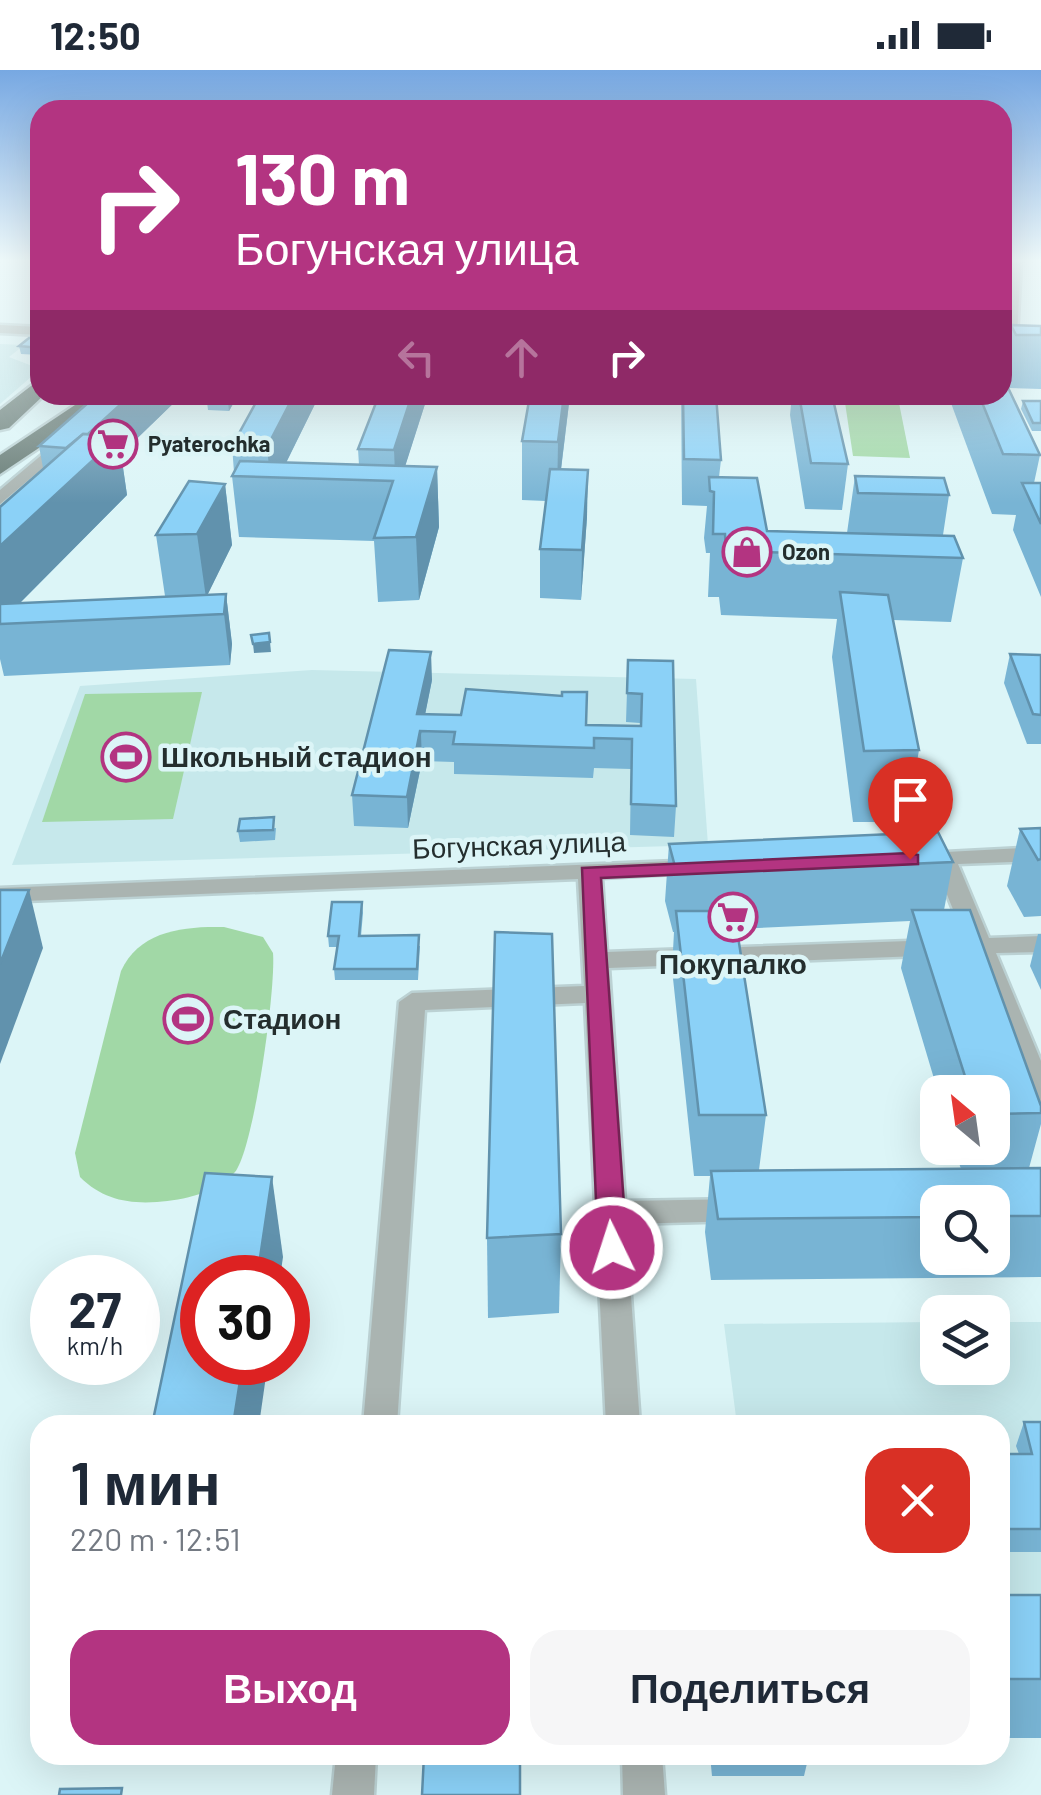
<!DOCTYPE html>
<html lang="ru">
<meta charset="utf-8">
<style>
:root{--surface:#fff;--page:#f6f6f7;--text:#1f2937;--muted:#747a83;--accent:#b33481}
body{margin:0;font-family:Barlow,sans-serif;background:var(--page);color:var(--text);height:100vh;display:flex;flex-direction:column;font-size:38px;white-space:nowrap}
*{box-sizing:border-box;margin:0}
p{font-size:32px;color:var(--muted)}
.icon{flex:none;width:55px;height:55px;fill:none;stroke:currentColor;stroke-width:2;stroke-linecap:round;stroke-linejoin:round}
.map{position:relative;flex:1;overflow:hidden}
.sheet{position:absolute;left:30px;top:1345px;width:980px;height:350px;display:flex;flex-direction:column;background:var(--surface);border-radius:30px;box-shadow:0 10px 40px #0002}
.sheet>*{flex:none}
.hud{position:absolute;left:30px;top:30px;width:982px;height:305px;border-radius:30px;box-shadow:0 10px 40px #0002;background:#b33481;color:#fff;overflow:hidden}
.needle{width:65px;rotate:331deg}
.buttons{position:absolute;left:920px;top:1005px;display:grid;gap:20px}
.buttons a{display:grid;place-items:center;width:90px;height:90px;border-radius:20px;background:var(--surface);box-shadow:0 10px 40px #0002;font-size:50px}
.speed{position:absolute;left:30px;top:1185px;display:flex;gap:20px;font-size:50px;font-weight:700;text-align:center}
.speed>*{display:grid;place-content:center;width:130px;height:130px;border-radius:50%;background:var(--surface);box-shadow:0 10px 40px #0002;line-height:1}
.speed small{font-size:25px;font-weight:400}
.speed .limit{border:15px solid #d22;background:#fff;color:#111}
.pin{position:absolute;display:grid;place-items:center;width:85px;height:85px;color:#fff;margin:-102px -42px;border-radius:50% 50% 50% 0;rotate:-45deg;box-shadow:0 0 10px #0007}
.pin .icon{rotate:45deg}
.me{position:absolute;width:110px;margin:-55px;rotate:356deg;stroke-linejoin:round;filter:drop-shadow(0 0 8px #0008)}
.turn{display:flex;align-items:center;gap:35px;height:210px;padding:0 40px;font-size:45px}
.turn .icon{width:130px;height:130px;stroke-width:2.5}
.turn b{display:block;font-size:70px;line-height:85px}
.lanes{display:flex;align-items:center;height:95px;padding:0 40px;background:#0003;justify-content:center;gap:50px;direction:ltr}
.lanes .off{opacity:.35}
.round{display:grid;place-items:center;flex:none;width:105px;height:105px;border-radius:30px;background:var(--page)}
.overview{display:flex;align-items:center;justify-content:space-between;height:170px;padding:0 40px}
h1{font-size:60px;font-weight:600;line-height:75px}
.cta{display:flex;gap:20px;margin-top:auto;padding:20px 40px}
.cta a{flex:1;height:115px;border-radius:30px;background:var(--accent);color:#fff;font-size:40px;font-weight:600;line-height:115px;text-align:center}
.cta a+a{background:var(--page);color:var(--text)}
.status{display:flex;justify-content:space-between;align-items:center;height:70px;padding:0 50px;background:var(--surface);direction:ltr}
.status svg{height:28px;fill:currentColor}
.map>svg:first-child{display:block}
.built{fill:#c6e8eb}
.green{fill:#a1d8a6}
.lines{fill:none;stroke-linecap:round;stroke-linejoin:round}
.minor-casing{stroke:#bbd1d3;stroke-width:5}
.trunk-casing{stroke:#bbd1d3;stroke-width:5}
.minor{fill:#aab4b1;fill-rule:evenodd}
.trunk{fill:#667a74;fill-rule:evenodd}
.wall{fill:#78b4d4;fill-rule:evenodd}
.shaded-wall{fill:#6192ad}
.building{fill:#8bd1f7;stroke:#6192ad;stroke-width:2.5}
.route{fill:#b33481;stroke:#742254;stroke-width:2.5}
.labels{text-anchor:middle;stroke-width:9;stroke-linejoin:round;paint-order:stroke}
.far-poi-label{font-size:22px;font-weight:bold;fill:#242e2e;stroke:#dcf5f7;text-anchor:start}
.poi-label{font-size:28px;font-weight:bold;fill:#242e2e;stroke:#dcf5f7;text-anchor:start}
.street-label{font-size:28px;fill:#242e2e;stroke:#dcf5f7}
</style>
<div class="status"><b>12:50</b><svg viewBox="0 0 49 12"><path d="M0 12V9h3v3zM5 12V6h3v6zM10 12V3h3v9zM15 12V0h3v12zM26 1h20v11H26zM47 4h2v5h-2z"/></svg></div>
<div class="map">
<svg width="1041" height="1725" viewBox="0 0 1041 1725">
<rect width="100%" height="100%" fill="#dcf5f7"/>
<!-- built -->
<g class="built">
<polygon points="0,274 24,275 9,287 40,299 0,334"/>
<polygon points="312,600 696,609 708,775 12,795 80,616"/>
<polygon points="937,1252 938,1298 992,1298 993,1252 1041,1252 1041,1560 1000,1561 1000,1355 737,1355 724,1254"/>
</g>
<!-- green -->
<g class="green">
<polygon points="844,326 898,328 910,388 853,386"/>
<polygon points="202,622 173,749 42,752 85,624"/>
<path d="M224,857l39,10 10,16c3,35 -19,195 -38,219 -19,21 -51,28 -78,30 -30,2 -55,-3 -77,-25l-5,-24 46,-182c18,-40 62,-45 103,-44z"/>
</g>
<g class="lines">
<!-- minor casing -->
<g class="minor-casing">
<g id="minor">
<polygon points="1009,191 1021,191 1016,285 1009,289 1002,286"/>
<polygon points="0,255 40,257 40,265 0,263"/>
<polygon points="63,367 76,370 0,434 0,420"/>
<polygon points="1041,777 1041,791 958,794 989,868 1041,866 1041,882 996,883 1041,991 1041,1034 1031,1031 1027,1024 971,884 609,898 625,1131 740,1129 751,1132 755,1140 751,1148 740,1151 626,1154 640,1355 606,1355 585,933 425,940 397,1355 363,1355 399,932 412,923 584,916 578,809 0,832 0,818 701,790 709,792 713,797 709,802 602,808 607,882 965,869 935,795 908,794 904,789 908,784"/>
<polygon points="336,1685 376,1685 374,1725 332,1725"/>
<polygon points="622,1685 662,1685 665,1725 623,1725"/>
</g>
</g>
<!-- trunk casing -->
<g class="trunk-casing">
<g id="trunk">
<polygon points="40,309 40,325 44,325 9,358 0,360 0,340"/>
<polygon points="90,325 118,325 0,404 0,385"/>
</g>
</g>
<!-- minor -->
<use href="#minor" class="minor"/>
<!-- trunk -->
<use href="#trunk" class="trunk"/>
</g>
<!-- wall -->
<g class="wall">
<polygon points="1011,255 1041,256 1041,319 1009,318 1040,385 1034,413 1041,413 1041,527 1013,460 1016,445 992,444 948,325 1002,325 1002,300"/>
<polygon points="40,268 40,285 21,284 19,276"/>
<polygon points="182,325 121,384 127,425 20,533 165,526 156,465 225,414 232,475 207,525 226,524 232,574 230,595 4,606 0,589 0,437 43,398 39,376"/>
<polygon points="211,325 238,325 229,341 208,340 207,332"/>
<polygon points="260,325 315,325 316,332 286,393 359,395 358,379 425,334 405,396 437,397 439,457 419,530 378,532 374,471 239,467 232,406 234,402 232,376"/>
<polygon points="530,325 570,325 561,400 587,447 581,530 540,528 540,479 546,431 522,430 522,371"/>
<polygon points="681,325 716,325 721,390 719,407 767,461 847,463 855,406 949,425 943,465 963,488 951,552 893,550 919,680 907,752 853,752 832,587 837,549 721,545 719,527 708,527 710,483 706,483 704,468 707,436 682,435"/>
<polygon points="792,325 832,325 848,394 842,440 805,439 790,345"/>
<polygon points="1023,331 1041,331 1041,361 1032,361 1021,339"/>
<polygon points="1010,584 1041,585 1041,674 1027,674 1004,613"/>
<polygon points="628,590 673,591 676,736 674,767 630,765 631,699 594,698 593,708 454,704 454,692 422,691 408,758 354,756 352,725 432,610 425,644 586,655 640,656 640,653 626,652"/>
<polygon points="276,758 275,770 240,772 238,761"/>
<polygon points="1041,758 1041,846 1024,847 1007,816 1020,759"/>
<path d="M669,774l284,18 -9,48 97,196v18l-12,44h12v109l-330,3 -6,-48 5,-56h-16l-22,-207 2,-37h-1l-8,-31zM910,851l-9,47 37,124h54v56h-38l7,21 -202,1 7,-55 -30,-186zM938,1132h54v56h-54z"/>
<polygon points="362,832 363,843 361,866 420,876 418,910 335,910 334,899 337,877 329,877 328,866"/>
<polygon points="1038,864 1041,864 1041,920 1030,896"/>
<polygon points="561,1164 559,1243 488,1248 487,1168"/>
<polygon points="1024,1352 1041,1352 1041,1482 1000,1482 1000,1384 1019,1384 1016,1376"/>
<rect x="1000" y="1525" width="41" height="143"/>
<polygon points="710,1685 809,1685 804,1706 712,1706"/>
</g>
<!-- shaded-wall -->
<g class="shaded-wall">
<polygon points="131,325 182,325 121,384 127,425 0,553 0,476 72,378"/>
<polygon points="233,325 238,325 229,341 228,332"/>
<polygon points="294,325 315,325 316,332 279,407 270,407 267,377"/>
<polygon points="412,325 425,325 425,334 396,425 394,380"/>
<polygon points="564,325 570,325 557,431 558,372"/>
<polygon points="437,397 439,457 419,530 416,467"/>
<polygon points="588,400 587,447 581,530 582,480"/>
<polygon points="225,414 232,475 206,528 197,464"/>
<polygon points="226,524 232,574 230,595 224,544"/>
<polygon points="270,572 271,582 254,583 253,574"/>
<polygon points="431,582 432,610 421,665 422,691 408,758 407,727 417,644"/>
<polygon points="29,820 43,878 0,994 0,894"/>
<polygon points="272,1107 283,1187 280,1208 257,1208"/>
<polygon points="243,1292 268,1292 259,1355 233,1355"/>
</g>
<!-- building -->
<g class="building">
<rect x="1002" y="191" width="3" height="18"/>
<polygon points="1011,255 1041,256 1041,265 1016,265"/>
<polygon points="29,268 40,268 40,278 19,276"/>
<polygon points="1002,305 1040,385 1003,384 979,325 1002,325"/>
<polygon points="97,325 131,325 88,364 83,364 66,378 39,376"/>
<polygon points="211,325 233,325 228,332 207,332"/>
<polygon points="260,325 294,325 267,377 232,376"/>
<polygon points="379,325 412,325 394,380 358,379"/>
<polygon points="530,325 564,325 558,372 522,371"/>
<polygon points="683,325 716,325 721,390 684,389"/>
<polygon points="799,325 832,325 848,394 811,393"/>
<polygon points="1023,331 1041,331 1041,353 1033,353"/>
<polygon points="83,364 118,367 0,476 0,437"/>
<polygon points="240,391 437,397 416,467 374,468 393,411 232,406"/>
<polygon points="550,399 588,400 582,480 540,479"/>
<polygon points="855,406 944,408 949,425 858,423"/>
<polygon points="709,407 757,408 767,461 954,466 963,488 726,481 725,464 713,464 714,422 710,421"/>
<polygon points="189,411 225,414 197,464 156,465"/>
<polygon points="1022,413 1041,413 1041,454"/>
<polygon points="840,522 888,525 919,680 864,681"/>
<polygon points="226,524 224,544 0,554 0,534"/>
<polygon points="269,563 270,572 253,574 251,565"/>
<polygon points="389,580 431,582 417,644 461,645 466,619 562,626 562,622 587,622 586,655 641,656 642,624 627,623 628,590 673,591 676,736 631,734 632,669 594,668 594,678 453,674 455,662 420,661 407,727 352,725"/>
<polygon points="1010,584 1041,585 1041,645 1033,644"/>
<polygon points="274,747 273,760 238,761 240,749"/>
<polygon points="1041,758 1041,789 1038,790 1020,759"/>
<polygon points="938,762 953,792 677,804 669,774"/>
<polygon points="0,820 29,820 0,894"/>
<polygon points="332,832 362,832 359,866 419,865 417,899 334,899 339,866 328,866"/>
<polygon points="912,840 970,840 1041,1036 1041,1043 992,1044 992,1022 970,1022"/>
<polygon points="676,841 734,841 766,1045 699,1045"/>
<polygon points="495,862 552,864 561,1164 487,1168"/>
<polygon points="1041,1098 1041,1146 992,1146 992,1132 938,1132 938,1147 718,1149 711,1101"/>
<polygon points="205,1103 272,1107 257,1208 202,1208 202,1292 243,1292 233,1355 152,1355"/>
<polygon points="801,1349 849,1349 850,1355 802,1355"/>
<polygon points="1024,1352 1041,1352 1041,1459 1000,1459 1000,1384 1032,1384"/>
<rect x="1000" y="1525" width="41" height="84"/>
<polygon points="424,1685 520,1685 520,1725 422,1725"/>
<polygon points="122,1718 121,1725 59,1725 60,1719"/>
</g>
<!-- sky -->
<linearGradient id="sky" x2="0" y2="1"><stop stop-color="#77a8e2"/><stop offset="0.44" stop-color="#effafb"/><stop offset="1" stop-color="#effafb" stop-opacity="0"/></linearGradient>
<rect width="1041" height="433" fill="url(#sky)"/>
<!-- route -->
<polygon class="route" points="910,783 918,785 918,794 601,808 627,1178 623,1186 602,1186 598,1178 582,798"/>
<!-- icons -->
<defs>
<g id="supermarket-ring" transform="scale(2.5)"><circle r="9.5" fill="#dcf5f7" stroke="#b33481" stroke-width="1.5"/><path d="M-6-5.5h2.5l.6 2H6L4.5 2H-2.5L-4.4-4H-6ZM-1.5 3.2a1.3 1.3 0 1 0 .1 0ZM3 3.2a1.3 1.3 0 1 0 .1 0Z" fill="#b33481"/></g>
<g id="shop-ring" transform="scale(2.5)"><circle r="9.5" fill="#dcf5f7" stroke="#b33481" stroke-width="1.5"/><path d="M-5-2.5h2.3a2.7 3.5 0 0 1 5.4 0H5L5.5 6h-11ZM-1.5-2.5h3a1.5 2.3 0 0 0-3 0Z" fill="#b33481"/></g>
<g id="stadium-ring" transform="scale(2.5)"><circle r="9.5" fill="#dcf5f7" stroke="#b33481" stroke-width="1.5"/><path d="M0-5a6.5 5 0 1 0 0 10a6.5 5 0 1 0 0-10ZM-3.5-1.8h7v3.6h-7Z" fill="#b33481"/></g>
</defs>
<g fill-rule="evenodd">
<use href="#supermarket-ring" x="113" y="374"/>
<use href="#shop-ring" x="747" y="482"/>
<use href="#stadium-ring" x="126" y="687"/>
<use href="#supermarket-ring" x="733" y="847"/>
<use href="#stadium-ring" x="188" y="949"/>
</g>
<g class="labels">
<!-- far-poi labels -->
<g class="far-poi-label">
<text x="148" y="382">Pyaterochka</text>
<text x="782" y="490">Ozon</text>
</g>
<!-- poi labels -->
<g class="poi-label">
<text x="161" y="697">Школьный стадион</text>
<text x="733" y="904" text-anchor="middle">Покупалко</text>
<text x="223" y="959">Стадион</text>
</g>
<!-- street labels -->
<g class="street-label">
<text transform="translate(519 775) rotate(-2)" y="10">Богунская улица</text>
</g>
</g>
</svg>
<div class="buttons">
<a><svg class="needle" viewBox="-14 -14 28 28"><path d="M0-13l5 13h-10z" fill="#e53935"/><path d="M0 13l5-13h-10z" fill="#747a83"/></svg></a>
<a><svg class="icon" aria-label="search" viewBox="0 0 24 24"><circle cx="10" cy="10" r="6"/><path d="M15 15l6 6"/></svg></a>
<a><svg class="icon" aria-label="layers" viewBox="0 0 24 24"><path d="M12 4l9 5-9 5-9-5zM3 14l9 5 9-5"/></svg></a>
</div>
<div class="speed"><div>27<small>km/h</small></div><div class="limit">30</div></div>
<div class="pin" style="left:910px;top:789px;background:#d93025"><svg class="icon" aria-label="arrive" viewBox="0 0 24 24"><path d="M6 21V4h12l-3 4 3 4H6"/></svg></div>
<svg class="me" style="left:612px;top:1178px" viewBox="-20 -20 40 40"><circle r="17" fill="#b33481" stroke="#fff" stroke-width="3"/><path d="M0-11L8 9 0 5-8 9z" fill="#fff"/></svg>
<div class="hud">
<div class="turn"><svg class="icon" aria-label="right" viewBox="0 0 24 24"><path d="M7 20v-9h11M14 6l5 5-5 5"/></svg><div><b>130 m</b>Богунская улица</div></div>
<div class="lanes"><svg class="icon off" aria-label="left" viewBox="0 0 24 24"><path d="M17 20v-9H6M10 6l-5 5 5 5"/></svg><svg class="icon off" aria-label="ahead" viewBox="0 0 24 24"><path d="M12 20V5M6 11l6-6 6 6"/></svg><svg class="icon" aria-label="right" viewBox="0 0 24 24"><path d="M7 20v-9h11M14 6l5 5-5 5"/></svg></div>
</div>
<section class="sheet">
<div class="overview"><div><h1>1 мин</h1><p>220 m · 12:51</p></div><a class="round" style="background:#d93025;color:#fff"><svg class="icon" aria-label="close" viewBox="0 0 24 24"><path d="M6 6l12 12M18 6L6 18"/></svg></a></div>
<div class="cta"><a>Выход</a><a>Поделиться</a></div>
</section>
</div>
